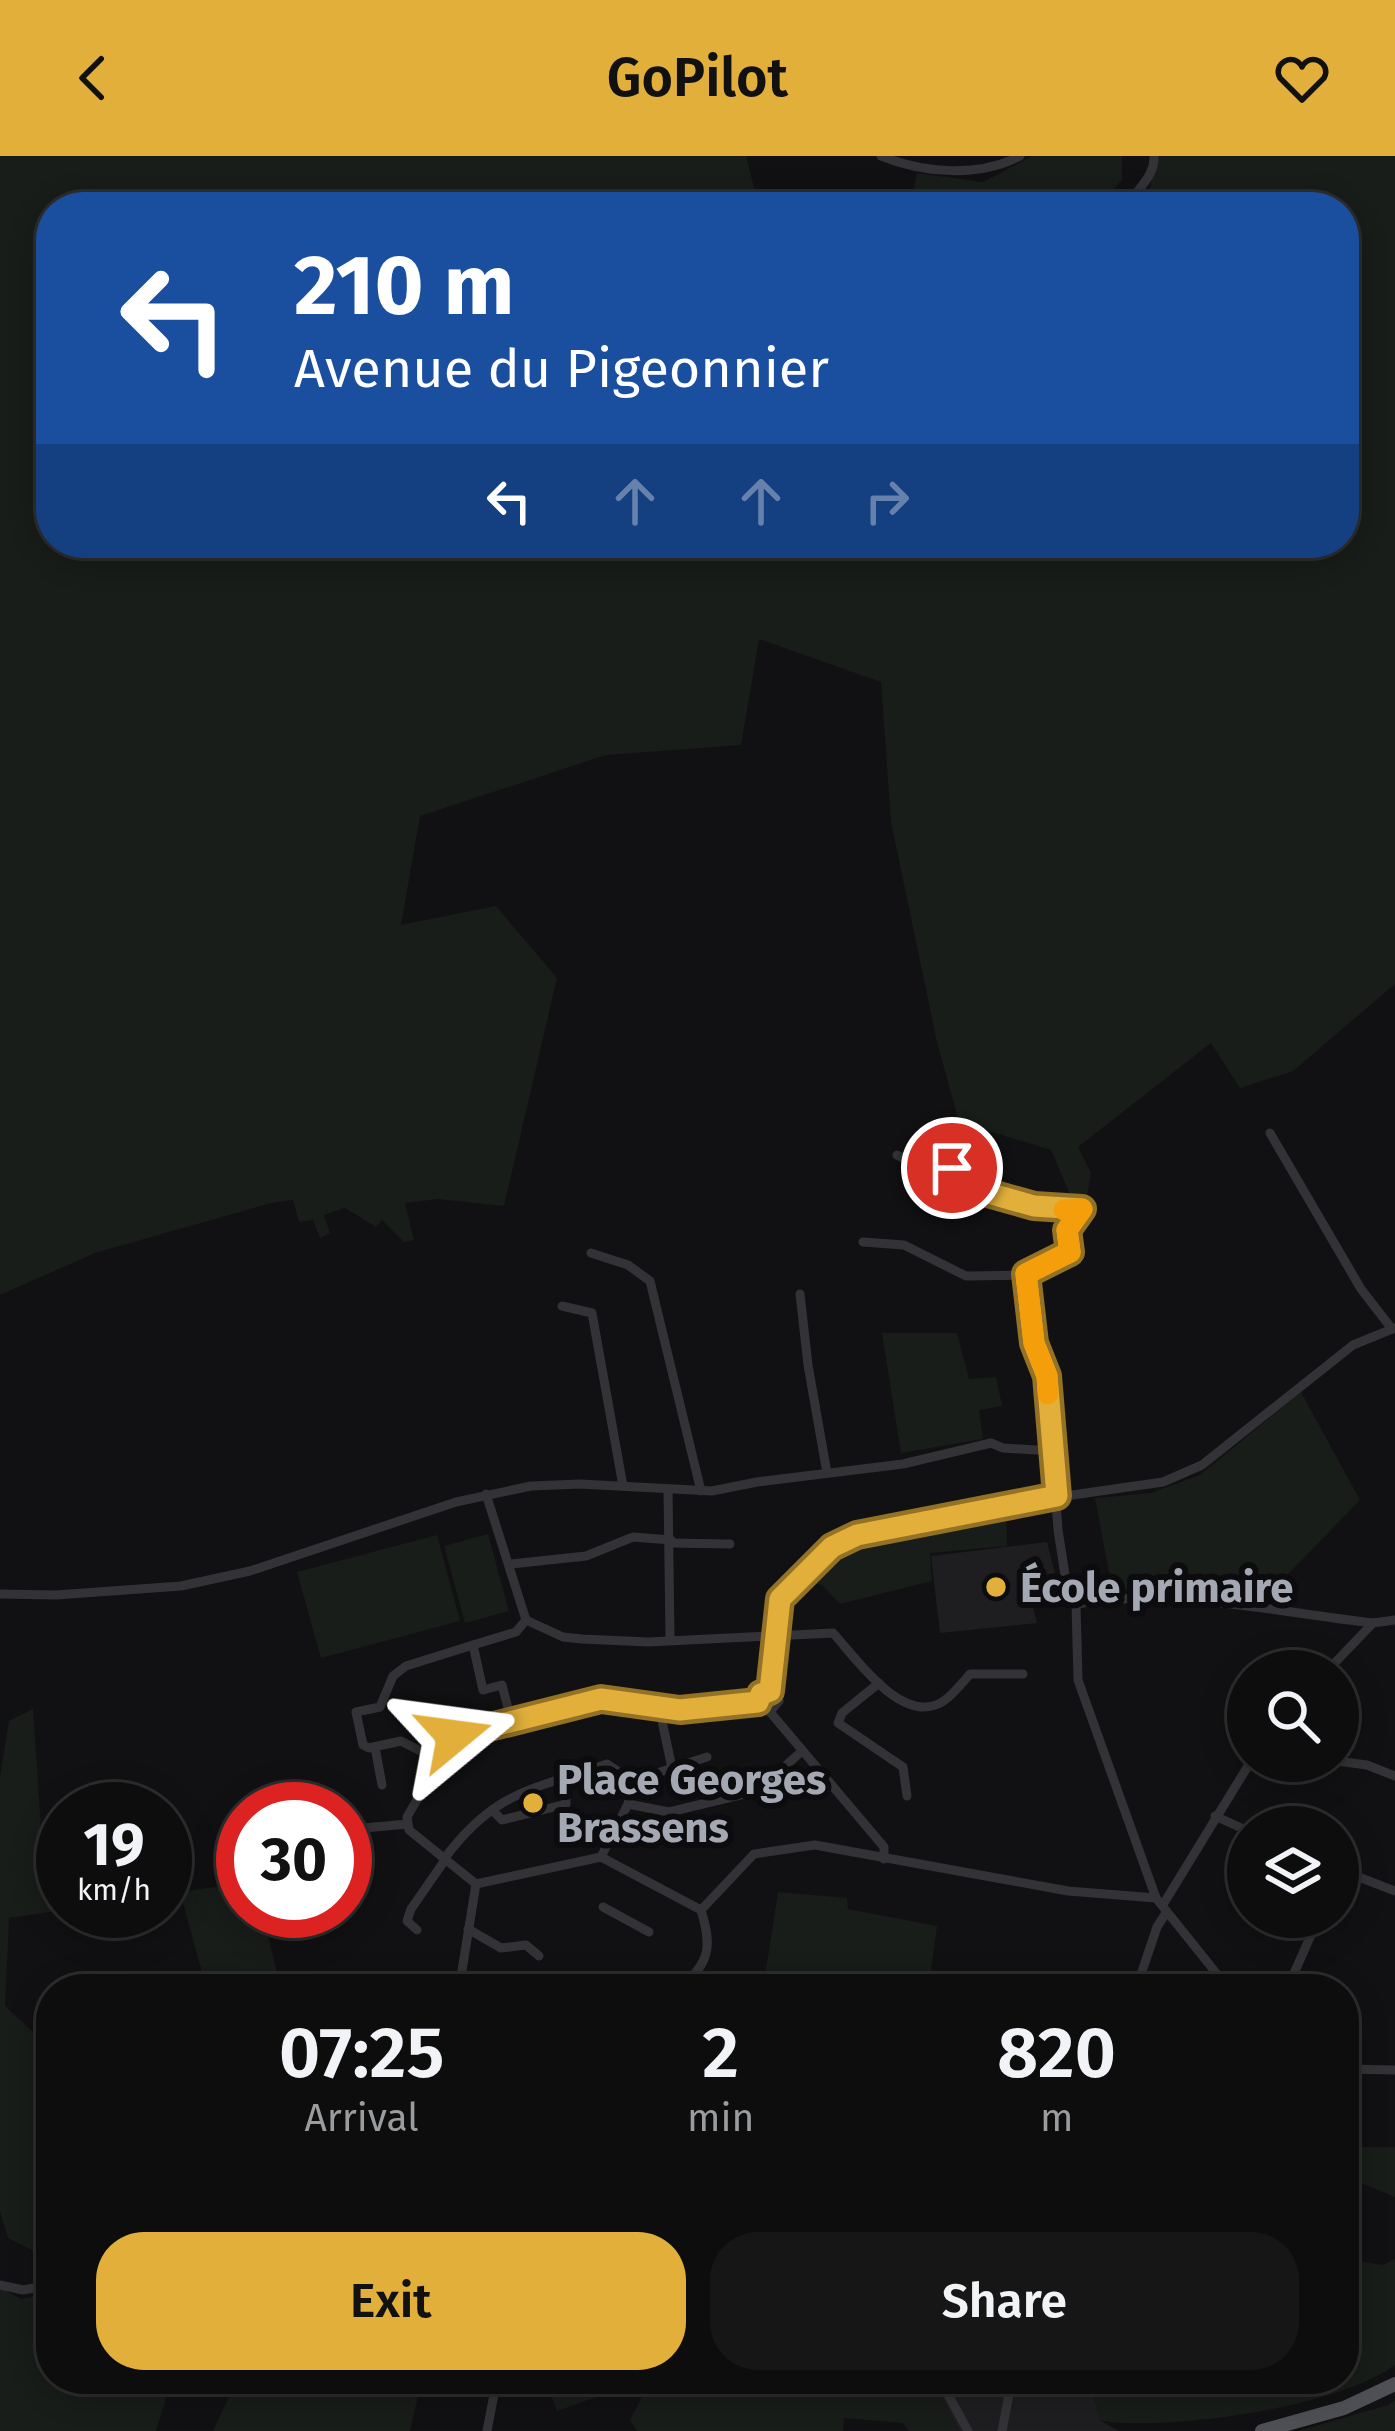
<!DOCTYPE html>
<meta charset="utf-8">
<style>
:root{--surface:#0d0d0e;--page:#161617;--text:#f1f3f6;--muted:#9a9c9e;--line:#2d2d2e;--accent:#e2b03a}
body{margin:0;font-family:"Fira Sans",sans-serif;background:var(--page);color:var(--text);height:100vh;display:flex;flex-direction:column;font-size:45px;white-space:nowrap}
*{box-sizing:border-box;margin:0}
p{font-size:39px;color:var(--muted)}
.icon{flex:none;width:66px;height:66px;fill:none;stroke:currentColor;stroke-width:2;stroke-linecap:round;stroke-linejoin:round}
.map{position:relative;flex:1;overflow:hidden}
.drawer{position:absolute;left:36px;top:1818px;width:1323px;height:420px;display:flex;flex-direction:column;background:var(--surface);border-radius:48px;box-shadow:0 6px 30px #0003,0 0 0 3px var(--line)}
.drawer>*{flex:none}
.banner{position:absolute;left:36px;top:36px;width:1323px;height:366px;border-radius:48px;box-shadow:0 6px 30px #0003,0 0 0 3px var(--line);background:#1a4fa0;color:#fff;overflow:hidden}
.buttons{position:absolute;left:1227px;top:1494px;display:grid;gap:24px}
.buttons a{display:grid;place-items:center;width:132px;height:132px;border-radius:50%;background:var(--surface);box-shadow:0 6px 30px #0003,0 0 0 3px var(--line);font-size:60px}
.speed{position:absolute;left:36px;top:1626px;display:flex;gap:24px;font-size:60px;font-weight:700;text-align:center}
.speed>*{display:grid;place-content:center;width:156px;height:156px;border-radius:50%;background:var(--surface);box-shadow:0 6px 30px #0003,0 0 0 3px var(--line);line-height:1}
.speed small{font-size:30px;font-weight:400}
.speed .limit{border:18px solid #d22;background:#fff;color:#111}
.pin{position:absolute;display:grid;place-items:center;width:102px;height:102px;color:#fff;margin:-51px;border:6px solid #fff;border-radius:50%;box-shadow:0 3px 12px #0007}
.me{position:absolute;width:132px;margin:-66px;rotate:74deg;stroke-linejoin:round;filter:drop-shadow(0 0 9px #0008)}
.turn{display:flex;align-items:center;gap:42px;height:252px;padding:0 60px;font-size:54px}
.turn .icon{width:156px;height:156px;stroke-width:2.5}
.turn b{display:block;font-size:84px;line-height:102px}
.lanes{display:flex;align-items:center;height:114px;padding:0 60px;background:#0003;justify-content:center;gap:60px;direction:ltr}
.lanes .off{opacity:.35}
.eta{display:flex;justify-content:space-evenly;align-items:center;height:204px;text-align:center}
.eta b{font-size:72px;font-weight:600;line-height:84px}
.button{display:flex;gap:24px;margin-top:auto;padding:24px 60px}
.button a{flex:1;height:138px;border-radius:48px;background:var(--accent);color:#111;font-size:48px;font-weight:600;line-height:138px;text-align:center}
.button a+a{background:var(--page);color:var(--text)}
header{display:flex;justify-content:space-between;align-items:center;height:156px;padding:0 60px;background:var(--accent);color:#111;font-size:54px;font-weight:600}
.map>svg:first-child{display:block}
.built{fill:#1e1d20}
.green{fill:#181d19}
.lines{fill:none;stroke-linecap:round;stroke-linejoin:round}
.minor{stroke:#333337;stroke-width:9}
.primary{stroke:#4f5056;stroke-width:14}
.route-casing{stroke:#937226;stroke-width:30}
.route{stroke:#e2b03a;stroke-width:21}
.slow{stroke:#f59e0b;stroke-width:21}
.poi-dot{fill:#e2b03a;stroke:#0c0c0e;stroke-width:4.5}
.labels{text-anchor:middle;stroke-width:12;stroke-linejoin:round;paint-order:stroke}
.poi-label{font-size:42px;font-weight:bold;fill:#a4a8b2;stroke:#0c0c0e;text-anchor:start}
</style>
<header><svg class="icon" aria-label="back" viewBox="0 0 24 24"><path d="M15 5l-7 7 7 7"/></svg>GoPilot<svg class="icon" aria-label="heart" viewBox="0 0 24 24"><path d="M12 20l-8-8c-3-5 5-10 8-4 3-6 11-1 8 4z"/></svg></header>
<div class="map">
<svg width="1395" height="2275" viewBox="0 0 1395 2275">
<rect width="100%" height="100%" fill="#111113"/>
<!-- built -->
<g class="built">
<polygon points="1047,1386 1058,1430 1030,1438 1037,1467 940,1477 931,1400"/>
<polygon points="939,2223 1089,2223 1101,2265 1119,2275 959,2275 938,2235"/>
</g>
<!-- green -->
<g class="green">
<polygon points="0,0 746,0 759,51 51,51 51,387 1344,387 1344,51 1169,51 1150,36 1154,0 1395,0 1395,828 1293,915 1240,932 1211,887 1078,991 1091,1017 1087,1040 1073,1045 1051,994 959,966 937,886 891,666 881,526 759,483 741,589 606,599 420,660 401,769 496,750 557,822 504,1050 438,1043 405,1047 414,1084 404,1086 382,1064 376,1071 345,1052 324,1059 330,1077 320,1082 313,1064 299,1066 293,1044 271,1047 95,1097 0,1139"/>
<polygon points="1033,0 1122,0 1122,24 1097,51 910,51 917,17 983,26"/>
<polygon points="882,1177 957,1177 969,1223 996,1221 1002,1250 979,1254 983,1283 901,1297"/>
<polygon points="1301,1236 1360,1344 1262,1445 1112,1432 1095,1342 1151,1337 1200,1319"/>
<polygon points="1006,1352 1007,1390 930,1397 932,1425 840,1448 822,1429 815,1428 821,1410 850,1388"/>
<polygon points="488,1378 509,1455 465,1467 444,1390"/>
<polygon points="437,1379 460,1465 321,1502 297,1416"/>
<polygon points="33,1553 45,1732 63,1732 63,1754 9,1762 5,1850 35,1878 51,1878 51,2098 42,2099 8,2082 0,2055 0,1621 9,1565"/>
<polygon points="243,1727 243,1755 262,1755 281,1833 186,1833 205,1827 180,1736"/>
<polygon points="778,1736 847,1742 848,1753 937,1770 931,1814 921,1833 763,1833"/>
<polygon points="1344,1991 1395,1991 1395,2041 1344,2020"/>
<path d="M1344,2102l38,7 13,-6v106c-58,43 -227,66 -294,56l-12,-42h255z"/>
<polygon points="0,2131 21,2143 51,2138 51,2223 172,2223 156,2275 0,2275"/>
<polygon points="265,2223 422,2223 410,2275 213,2275 228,2243 223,2229"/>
<polygon points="545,2223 887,2223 938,2235 959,2275 909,2275 903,2267 844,2262 843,2275 637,2275 630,2264 642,2241 630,2229 557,2255"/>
<polygon points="1395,2244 1395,2275 1298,2275 1388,2249"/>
</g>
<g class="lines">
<!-- minor -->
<g class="minor">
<path d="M881,0c42,17 98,22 139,0"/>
<path d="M1128,51c8,-19 27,-29 26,-51"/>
<polyline points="1270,977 1361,1133 1392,1173"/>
<path d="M897,999c19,11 34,9 55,13 23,6 23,17 38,26 22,12 79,20 102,11"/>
<polyline points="863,1086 904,1089 966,1120 1026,1119 1070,1096 1067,1074 1081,1053"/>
<polyline points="591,1097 628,1109 650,1125 701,1335"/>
<polyline points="1026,1119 1034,1187 1047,1221 1058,1374 1068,1438 1076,1448 1078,1524 1156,1742 1229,1833"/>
<polyline points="800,1138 808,1209 827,1317"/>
<polyline points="562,1150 592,1157 623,1330"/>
<polyline points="668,1334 670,1482"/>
<polyline points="486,1338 526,1464"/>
<polyline points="671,1387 730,1388"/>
<polyline points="511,1408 586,1400 633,1381 671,1384"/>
<polyline points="0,1438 56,1439 181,1430 250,1415 456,1346 531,1330 580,1328 712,1335 757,1326 903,1308 991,1287 1003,1292 1052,1295"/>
<path d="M1076,1448c99,-17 198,8 297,19l22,-3"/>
<path d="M473,1489l43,-13 10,-12 37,17 19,2 66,3 185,-9c23,25 69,93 109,69 10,-6 20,-19 28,-28h53"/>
<polyline points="1327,1515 1373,1467"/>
<polyline points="879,1527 842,1557 838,1567 903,1611 907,1640"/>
<polyline points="770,1535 780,1443 832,1392 857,1379 1003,1349 1163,1326 1202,1309 1353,1189 1395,1172"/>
<polyline points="659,1551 672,1612"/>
<polyline points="770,1556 779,1545 770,1535 759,1542 760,1552 770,1556 884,1691 884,1703"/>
<polyline points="375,1591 382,1629"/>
<polyline points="438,1604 401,1585 369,1592 363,1589 356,1556 380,1551 393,1520 406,1510 473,1489 483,1534 502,1529 511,1564"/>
<polyline points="1337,1605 1367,1609 1395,1620"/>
<polyline points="632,1625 707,1601"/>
<polyline points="492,1654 502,1664 566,1648 566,1622"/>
<polyline points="1215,1660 1248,1675"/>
<polyline points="353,1673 408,1668"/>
<polyline points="601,1701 628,1648 669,1656 757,1635 801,1596"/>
<path d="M444,1703c51,-68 87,-69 163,-95l25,17 -4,23"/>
<polyline points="1338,1713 1395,1735"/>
<polyline points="476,1728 409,1674 407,1661 454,1580 601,1543 680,1554 758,1546"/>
<path d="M476,1728l125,-27 100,53c12,39 8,52 -21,79"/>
<polyline points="1164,1747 1251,1605"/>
<polyline points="603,1751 649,1776"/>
<polyline points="701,1754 754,1698 815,1689 1068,1735 1156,1742"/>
<polyline points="468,1773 501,1792 526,1789 539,1800"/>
<polyline points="417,1774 407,1765 411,1753 445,1704"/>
<polyline points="459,1833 476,1728"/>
<polyline points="1136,1833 1157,1771 1166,1757"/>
<polyline points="1287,1833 1319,1761"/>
<polyline points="1344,1913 1395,1914"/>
<polyline points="0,2129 23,2134 51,2129"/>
<polyline points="231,2223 251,2223"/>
<polyline points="904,2223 946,2235 968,2275"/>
<polyline points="487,2275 497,2223"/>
<polyline points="1002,2275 1012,2223"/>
</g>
<!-- primary -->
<polyline class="primary" points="1262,2275 1344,2252 1395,2228"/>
</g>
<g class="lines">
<!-- route casing -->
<g class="route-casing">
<polyline id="route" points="454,1580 601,1543 680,1554 758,1546 761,1538 770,1535 780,1443 832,1391 857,1379 1057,1340 1047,1220 1034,1187 1026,1118 1070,1096 1067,1074 1082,1053 1034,1050 988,1037 976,1022 952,1012"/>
</g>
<!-- route -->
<use href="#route" class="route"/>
<!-- slow -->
<polyline class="slow" points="1048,1238 1047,1220 1034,1187 1026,1118 1070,1096 1067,1074 1082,1053 1064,1054"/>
</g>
<!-- markers -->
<g class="poi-dot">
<circle cx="996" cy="1431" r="12"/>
<circle cx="533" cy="1647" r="12"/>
</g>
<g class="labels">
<!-- poi labels -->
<g class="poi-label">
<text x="1020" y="1446">École primaire</text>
<text x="557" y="1638">Place Georges<tspan x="557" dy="48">Brassens</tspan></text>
</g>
</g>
</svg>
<div class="buttons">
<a><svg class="icon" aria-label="search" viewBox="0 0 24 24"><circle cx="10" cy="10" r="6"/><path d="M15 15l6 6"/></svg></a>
<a><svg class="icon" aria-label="layers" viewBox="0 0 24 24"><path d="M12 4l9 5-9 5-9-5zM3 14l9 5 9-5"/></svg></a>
</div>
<div class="speed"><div>19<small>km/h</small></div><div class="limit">30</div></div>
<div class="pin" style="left:952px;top:1012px;background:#d93025"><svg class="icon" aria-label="arrive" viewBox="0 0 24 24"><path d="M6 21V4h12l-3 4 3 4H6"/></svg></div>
<svg class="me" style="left:454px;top:1580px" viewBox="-20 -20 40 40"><path d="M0-17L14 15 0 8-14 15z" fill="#e2b03a" stroke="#fff" stroke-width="4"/></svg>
<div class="banner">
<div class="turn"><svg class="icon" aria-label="left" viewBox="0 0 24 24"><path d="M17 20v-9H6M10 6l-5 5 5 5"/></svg><div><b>210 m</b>Avenue du Pigeonnier</div></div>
<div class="lanes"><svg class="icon" aria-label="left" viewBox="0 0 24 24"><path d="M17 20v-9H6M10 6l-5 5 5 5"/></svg><svg class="icon off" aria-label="ahead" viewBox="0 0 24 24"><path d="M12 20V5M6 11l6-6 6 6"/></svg><svg class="icon off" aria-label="ahead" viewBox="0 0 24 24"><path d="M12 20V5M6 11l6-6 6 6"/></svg><svg class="icon off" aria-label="right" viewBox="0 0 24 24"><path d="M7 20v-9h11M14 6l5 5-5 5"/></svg></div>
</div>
<section class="drawer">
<div class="eta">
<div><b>07:25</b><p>Arrival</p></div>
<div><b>2</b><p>min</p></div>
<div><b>820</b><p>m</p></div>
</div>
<div class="button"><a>Exit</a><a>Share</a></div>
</section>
</div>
